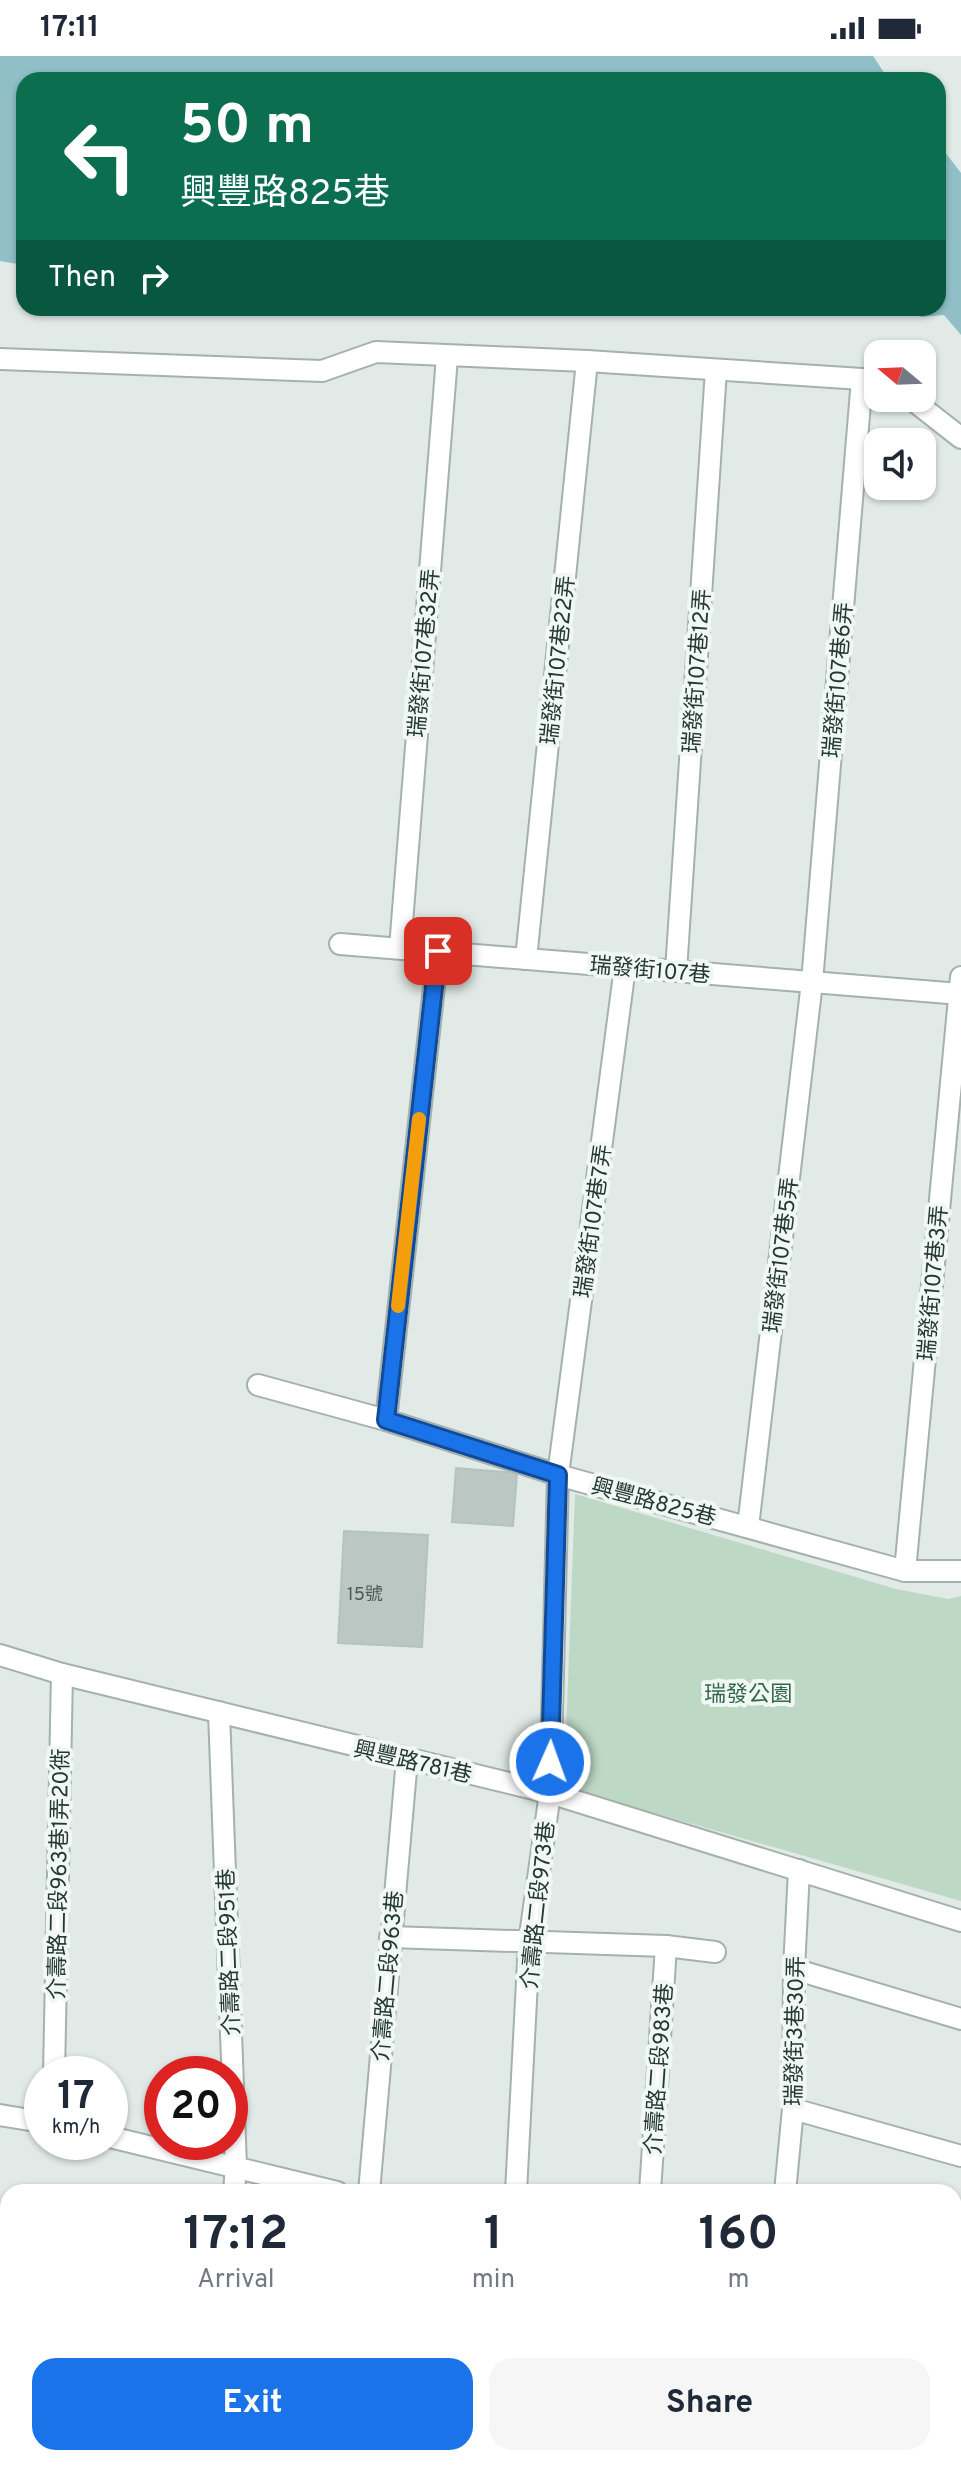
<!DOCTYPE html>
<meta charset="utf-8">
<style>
:root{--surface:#fff;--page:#f6f6f7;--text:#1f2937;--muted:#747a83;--accent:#1a73e8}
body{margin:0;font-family:Overpass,"Noto Sans TC",sans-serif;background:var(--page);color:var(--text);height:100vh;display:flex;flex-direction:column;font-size:30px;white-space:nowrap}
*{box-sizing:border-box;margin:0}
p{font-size:26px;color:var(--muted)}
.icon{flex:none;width:44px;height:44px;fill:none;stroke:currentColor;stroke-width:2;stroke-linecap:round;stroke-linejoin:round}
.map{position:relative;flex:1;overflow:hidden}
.side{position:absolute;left:0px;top:2128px;width:962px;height:282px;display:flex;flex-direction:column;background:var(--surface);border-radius:24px 24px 0 0;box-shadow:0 2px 6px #0004}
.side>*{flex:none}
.guide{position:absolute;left:16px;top:16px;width:930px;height:244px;border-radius:24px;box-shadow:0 2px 6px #0004;background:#0b6e4f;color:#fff;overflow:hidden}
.needle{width:52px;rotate:289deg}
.controls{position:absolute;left:864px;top:284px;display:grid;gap:16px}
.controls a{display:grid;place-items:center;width:72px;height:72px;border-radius:16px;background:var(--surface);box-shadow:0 2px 6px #0004;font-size:40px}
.speed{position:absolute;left:24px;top:2000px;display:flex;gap:16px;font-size:40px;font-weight:700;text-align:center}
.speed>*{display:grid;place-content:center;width:104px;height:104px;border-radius:50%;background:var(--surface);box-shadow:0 2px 6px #0004;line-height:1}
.speed small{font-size:20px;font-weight:400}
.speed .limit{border:12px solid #d22;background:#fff;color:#111}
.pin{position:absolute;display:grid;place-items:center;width:68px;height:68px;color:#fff;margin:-34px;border-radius:16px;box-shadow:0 4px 12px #0006}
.me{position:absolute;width:88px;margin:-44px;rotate:2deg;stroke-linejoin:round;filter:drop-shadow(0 0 6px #0008)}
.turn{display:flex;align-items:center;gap:28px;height:168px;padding:0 32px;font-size:36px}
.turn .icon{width:104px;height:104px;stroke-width:2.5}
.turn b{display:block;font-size:56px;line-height:68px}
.then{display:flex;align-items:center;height:76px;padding:0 32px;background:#0003;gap:16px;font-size:30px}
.eta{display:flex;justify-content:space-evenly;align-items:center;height:136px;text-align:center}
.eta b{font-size:48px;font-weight:700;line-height:56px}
.button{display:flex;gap:16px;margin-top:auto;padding:16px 32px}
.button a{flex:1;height:92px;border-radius:24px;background:var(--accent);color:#fff;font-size:32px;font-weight:700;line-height:92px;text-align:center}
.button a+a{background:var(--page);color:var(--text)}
.status{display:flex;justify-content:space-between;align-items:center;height:56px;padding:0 40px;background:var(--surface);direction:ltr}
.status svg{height:22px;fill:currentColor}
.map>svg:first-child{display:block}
.green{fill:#bdd9c5}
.water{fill:#90bfc8}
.building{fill:#bac7c2;stroke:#b5c3bd;stroke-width:2}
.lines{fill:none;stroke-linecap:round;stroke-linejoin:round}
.lane-casing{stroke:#a5b1ad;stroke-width:24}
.primary-casing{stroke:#bdc4c2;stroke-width:28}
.lane{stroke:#fff;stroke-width:20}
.primary{stroke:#6b9a8f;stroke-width:24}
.route-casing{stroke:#114b97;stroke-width:20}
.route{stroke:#1a73e8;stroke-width:14}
.slow{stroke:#f59e0b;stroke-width:14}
.labels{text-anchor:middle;stroke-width:8;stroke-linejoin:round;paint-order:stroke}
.number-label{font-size:18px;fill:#4a5c57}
.street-label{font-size:22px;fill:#243933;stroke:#f1f7f4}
.park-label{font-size:22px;fill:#336a49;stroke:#f1f7f4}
</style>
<div class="status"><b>17:11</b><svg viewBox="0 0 49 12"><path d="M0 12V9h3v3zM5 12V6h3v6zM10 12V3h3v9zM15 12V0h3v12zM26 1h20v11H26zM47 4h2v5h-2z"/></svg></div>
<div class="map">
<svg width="961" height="2409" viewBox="0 0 961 2409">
<rect width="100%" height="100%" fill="#e1eae6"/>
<!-- green -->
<polygon class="green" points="575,1438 896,1533 948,1543 961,1540 961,1845 564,1731"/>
<!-- water -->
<g class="water">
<polygon points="0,0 873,0 889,24 24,24 24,209 0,205"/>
<polygon points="938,87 961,117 961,279 944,259 921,261 914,252 938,252"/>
</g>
<!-- building -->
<g class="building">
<polygon points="456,1412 517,1417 513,1470 452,1466"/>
<polygon points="344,1475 428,1479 422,1591 338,1587"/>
</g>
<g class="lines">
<!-- lane casing -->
<g class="lane-casing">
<g id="lane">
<polyline points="0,303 322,315 376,296 587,305 862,323 878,328"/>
<polyline points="910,342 961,382"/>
<polyline points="340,888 961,938"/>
<polyline points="400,892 447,301"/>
<polyline points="526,903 587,305"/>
<polyline points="676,915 716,314"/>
<polyline points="258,1329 386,1364 558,1419 905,1515 961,1515"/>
<polyline points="386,1364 438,895"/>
<polyline points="748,1471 812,926 862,323"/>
<polyline points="905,1515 961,921"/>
<polyline points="0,1599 62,1618 550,1737 961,1865"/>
<polyline points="219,1656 236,2111 234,2136"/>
<polyline points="390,1881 666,1890 715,1896"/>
<polyline points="794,1913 961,1963"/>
<polyline points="54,2018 62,1618"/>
<polyline points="793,2053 961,2100"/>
<polyline points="0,2059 42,2066"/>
<polyline points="110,2081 337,2136"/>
<polyline points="369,2136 407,1703"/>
<polyline points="516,2136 529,1887 550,1737 558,1419 625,911"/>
<polyline points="650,2136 666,1890"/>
<polyline points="785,2136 793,2053 794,1913 799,1814"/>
<polyline points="954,2238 961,2240"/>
<polyline points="102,2409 104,2402"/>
<polyline points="527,2409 527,2402"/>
</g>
</g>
<!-- primary casing -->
<g class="primary-casing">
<g id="primary">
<polyline points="0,2243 8,2245"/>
<polyline points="625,2402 652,2409"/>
</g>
</g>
<!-- lane -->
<use href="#lane" class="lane"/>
<!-- primary -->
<use href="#primary" class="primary"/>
</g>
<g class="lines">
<!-- route casing -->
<g class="route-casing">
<polyline id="route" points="438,895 386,1364 558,1419 550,1706"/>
</g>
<!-- route -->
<use href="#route" class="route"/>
<!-- slow -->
<polyline class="slow" points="398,1250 419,1063"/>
</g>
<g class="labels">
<!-- number labels -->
<g class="number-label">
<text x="365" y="1544">15號</text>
</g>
<!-- street labels -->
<g class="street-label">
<text transform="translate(423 597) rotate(-85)" y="8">瑞發街107巷32弄</text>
<text transform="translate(557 604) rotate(-84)" y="8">瑞發街107巷22弄</text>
<text transform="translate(696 615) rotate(-86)" y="8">瑞發街107巷12弄</text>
<text transform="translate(837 624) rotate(-85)" y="8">瑞發街107巷6弄</text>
<text transform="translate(650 913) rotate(5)" y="8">瑞發街107巷</text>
<text transform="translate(592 1165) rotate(-82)" y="8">瑞發街107巷7弄</text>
<text transform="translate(780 1199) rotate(-83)" y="8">瑞發街107巷5弄</text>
<text transform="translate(932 1227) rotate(-85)" y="8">瑞發街107巷3弄</text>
<text transform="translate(654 1445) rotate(15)" y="8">興豐路825巷</text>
<text transform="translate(413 1705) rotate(13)" y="8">興豐路781巷</text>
<text transform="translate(58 1818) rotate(-89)" y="8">介壽路二段963巷1弄20衖</text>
<text transform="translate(537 1849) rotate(-84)" y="8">介壽路二段973巷</text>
<text transform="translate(228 1896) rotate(-92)" y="8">介壽路二段951巷</text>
<text transform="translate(387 1920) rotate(-85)" y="8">介壽路二段963巷</text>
<text transform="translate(794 1975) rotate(-89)" y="8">瑞發街3巷30弄</text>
<text transform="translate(658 2013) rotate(-86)" y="8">介壽路二段983巷</text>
</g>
<!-- park labels -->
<g class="park-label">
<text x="748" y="1645">瑞發公園</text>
</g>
</g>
</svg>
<div class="controls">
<a><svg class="needle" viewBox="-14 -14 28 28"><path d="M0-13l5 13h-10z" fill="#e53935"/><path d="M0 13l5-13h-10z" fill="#747a83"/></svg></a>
<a><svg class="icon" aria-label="sound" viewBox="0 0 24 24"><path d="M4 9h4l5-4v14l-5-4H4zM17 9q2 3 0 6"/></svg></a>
</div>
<div class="speed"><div>17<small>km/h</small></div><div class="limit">20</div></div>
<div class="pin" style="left:438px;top:895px;background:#d93025"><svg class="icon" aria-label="arrive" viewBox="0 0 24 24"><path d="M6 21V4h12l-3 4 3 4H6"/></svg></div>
<svg class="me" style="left:550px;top:1706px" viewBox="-20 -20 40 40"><circle r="17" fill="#1a73e8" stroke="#fff" stroke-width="3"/><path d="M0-11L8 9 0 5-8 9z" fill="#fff"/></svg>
<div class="guide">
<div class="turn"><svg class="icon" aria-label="left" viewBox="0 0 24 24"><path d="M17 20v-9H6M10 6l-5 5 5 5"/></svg><div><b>50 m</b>興豐路825巷</div></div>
<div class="then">Then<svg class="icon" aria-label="right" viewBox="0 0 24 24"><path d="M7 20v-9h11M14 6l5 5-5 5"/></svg></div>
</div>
<section class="side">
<div class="eta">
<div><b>17:12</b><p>Arrival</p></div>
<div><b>1</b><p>min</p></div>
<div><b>160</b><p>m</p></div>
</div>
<div class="button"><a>Exit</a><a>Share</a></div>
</section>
</div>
